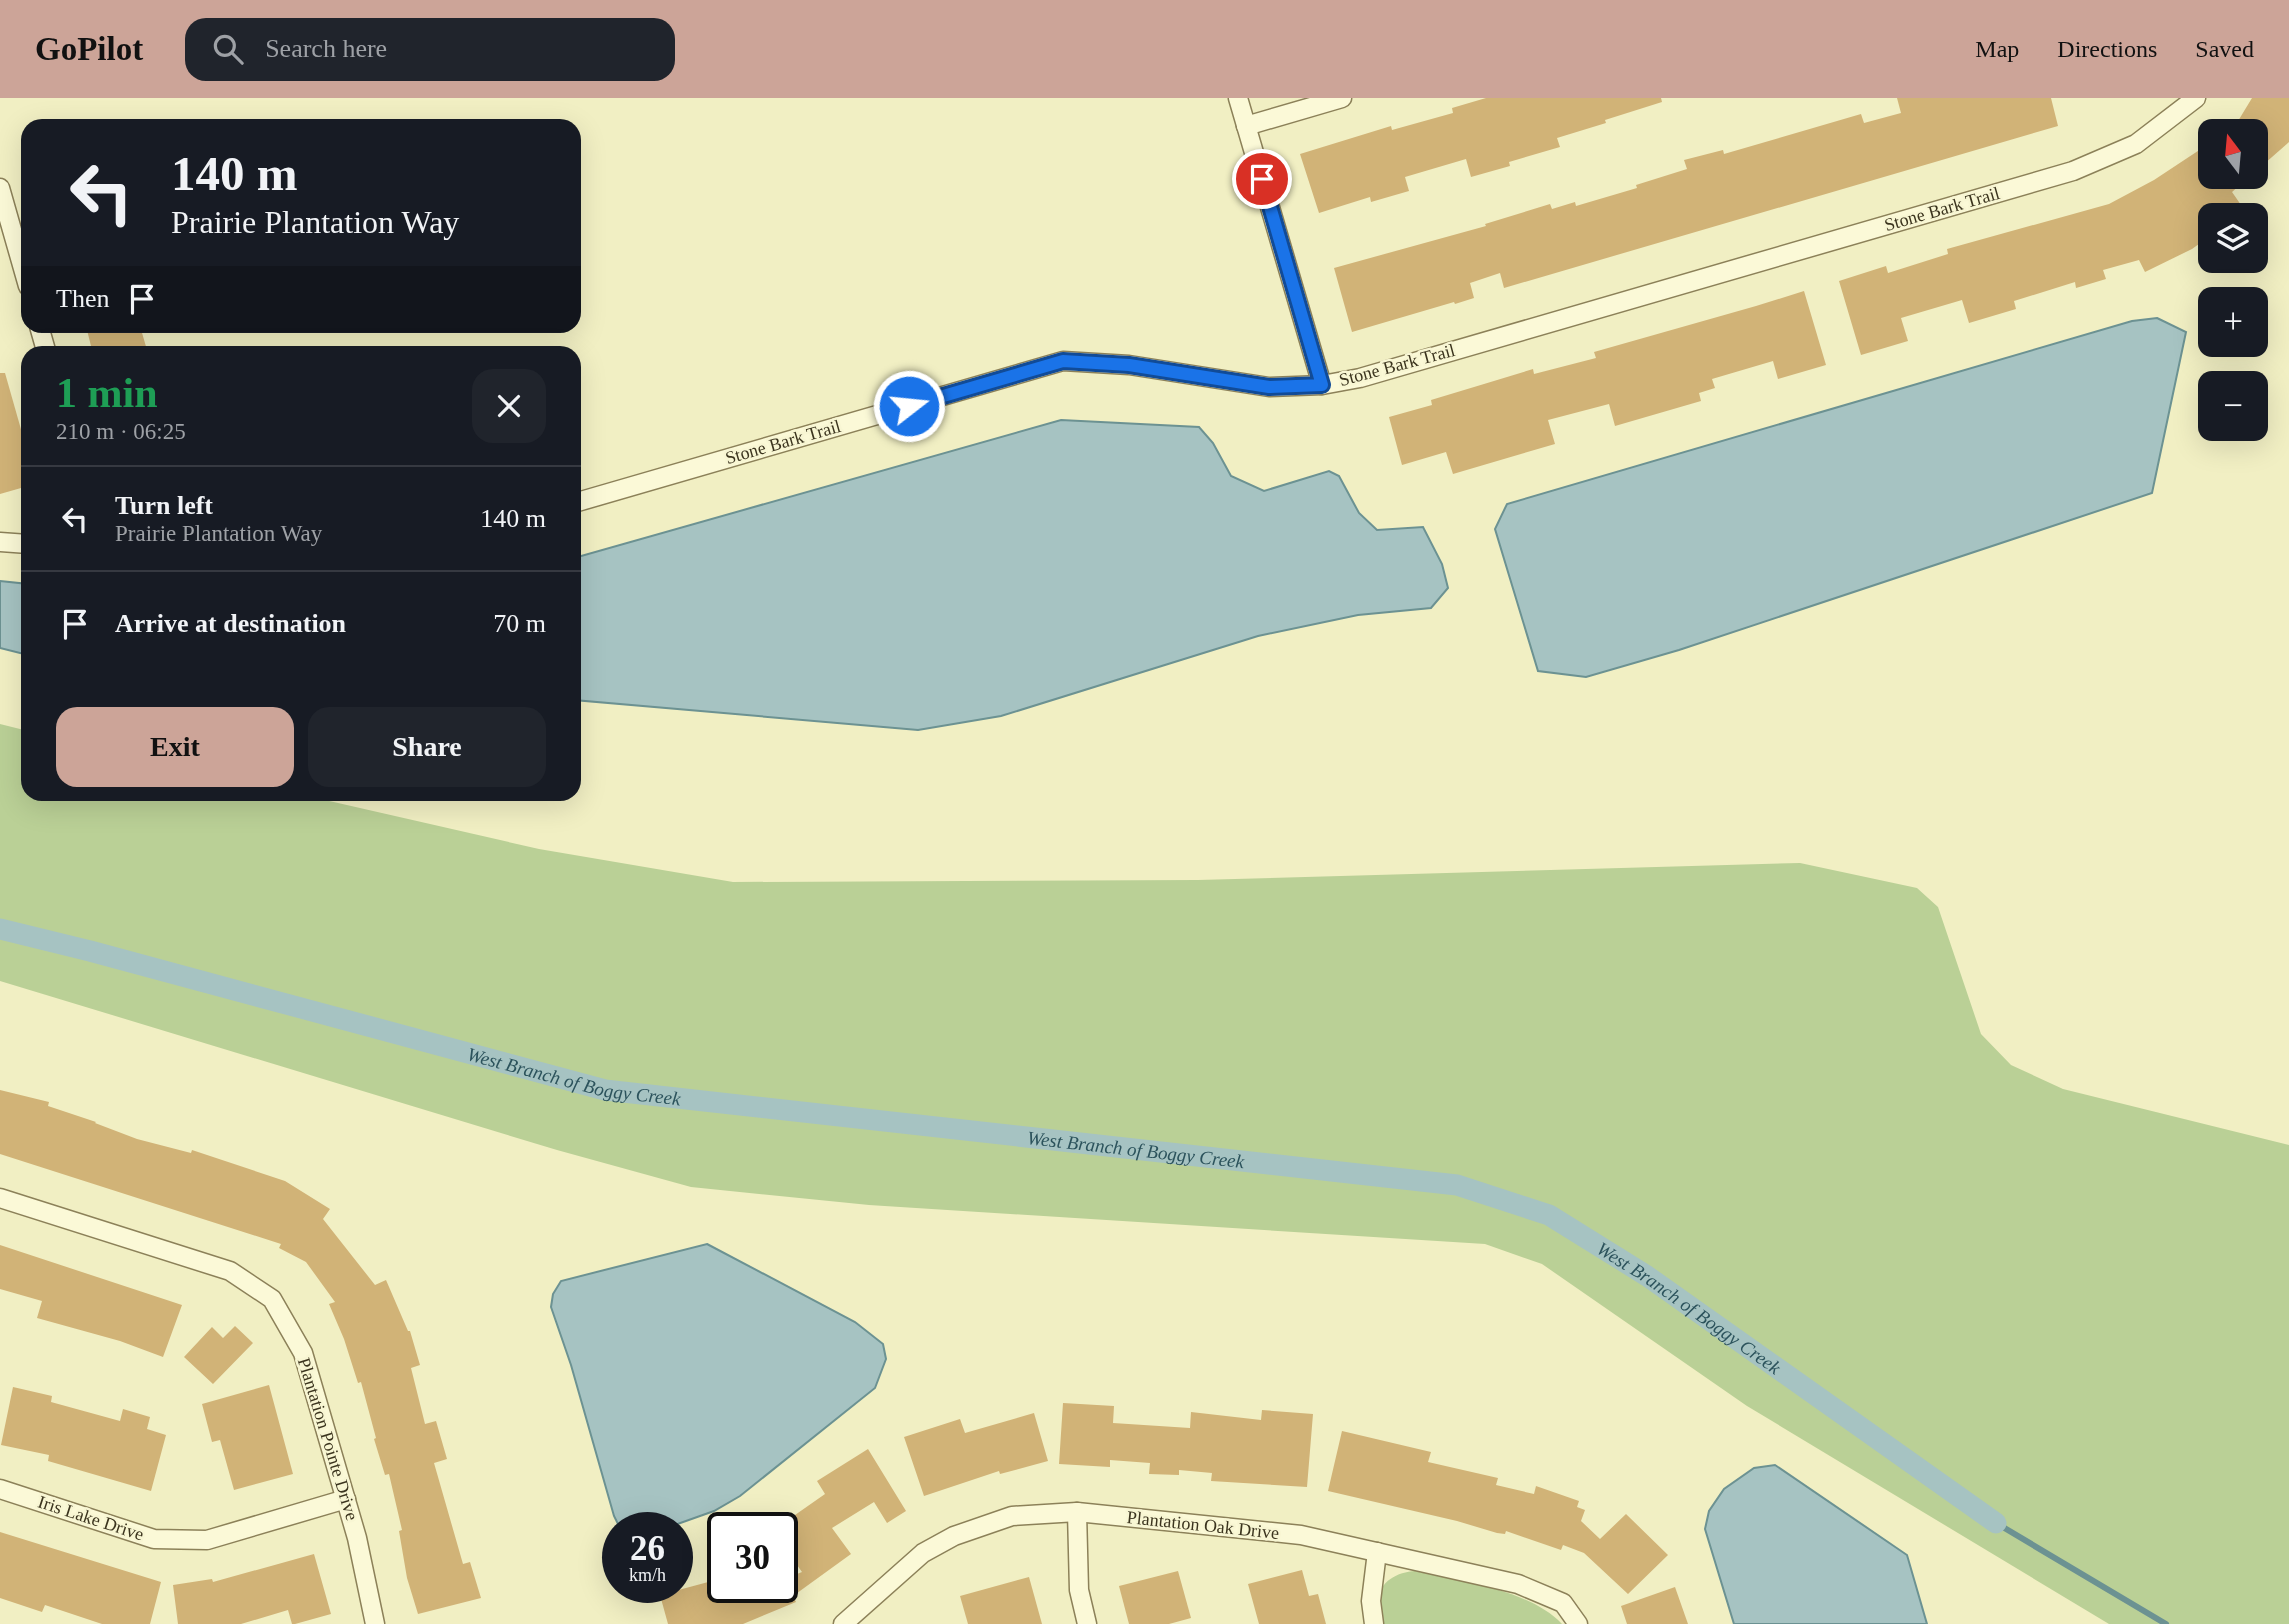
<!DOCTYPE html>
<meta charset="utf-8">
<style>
:root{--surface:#171b24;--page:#20242c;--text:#f1f3f6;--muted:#9ea1a6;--line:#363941;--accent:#cca498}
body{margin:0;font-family:"Times New Roman",serif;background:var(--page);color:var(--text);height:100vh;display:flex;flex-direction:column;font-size:26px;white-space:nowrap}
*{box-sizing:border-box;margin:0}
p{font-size:23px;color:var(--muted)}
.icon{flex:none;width:38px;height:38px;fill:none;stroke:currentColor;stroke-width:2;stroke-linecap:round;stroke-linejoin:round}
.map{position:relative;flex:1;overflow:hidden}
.details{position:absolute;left:21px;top:248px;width:560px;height:455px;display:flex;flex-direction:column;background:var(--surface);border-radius:21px;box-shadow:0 7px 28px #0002}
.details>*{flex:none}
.guide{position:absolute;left:21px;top:21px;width:560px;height:214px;border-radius:21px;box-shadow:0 7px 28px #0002;background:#171b24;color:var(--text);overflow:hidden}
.needle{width:46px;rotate:344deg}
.tools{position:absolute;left:2198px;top:21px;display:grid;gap:14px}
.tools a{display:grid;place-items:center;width:70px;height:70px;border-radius:14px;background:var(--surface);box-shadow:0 7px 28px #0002;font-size:35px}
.speed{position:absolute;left:602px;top:1414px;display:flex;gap:14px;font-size:35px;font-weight:700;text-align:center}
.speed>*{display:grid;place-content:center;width:91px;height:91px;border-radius:50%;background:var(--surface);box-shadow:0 7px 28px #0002;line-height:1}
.speed small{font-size:18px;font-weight:400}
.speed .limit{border:4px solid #111;border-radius:10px;background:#fff;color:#111}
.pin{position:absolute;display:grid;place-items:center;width:60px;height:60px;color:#fff;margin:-30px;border:4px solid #fff;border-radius:50%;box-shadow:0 2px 7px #0007}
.me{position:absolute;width:77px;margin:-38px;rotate:74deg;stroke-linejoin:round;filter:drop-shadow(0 0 5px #0008)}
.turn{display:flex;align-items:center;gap:24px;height:147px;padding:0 35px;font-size:32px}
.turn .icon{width:91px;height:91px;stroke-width:2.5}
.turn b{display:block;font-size:49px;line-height:60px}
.then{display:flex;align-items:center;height:66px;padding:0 35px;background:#0003;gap:14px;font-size:26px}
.round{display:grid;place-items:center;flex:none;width:74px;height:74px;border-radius:21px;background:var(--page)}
.head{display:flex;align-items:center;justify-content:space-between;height:119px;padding:0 35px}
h1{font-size:42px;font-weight:700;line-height:52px;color:#1e9e55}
.cta{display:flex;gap:14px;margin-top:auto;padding:14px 35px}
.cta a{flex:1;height:80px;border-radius:21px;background:var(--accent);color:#111;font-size:28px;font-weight:700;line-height:80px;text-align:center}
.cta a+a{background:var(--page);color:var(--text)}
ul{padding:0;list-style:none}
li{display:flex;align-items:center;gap:21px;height:105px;padding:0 35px;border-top:2px solid var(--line)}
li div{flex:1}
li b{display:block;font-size:26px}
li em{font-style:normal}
header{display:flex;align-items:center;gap:42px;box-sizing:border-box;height:98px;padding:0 35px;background:var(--accent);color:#111}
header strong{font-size:33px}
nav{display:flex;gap:38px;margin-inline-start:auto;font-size:24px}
.search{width:490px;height:63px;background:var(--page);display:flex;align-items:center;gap:18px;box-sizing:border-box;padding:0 24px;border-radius:21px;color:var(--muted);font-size:26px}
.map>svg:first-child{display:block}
.green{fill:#bad096}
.water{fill:#a6c3c2;stroke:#6c9292;stroke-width:2}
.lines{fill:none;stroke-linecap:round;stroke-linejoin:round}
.stream{stroke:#6c9292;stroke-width:6}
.canal{stroke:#a6c3c2;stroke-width:21}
.building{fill:#d1b377}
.street-casing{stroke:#8c8159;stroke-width:21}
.street{stroke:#fbf9d7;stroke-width:18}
.route-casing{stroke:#114b97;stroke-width:18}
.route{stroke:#1a73e8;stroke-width:12}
.labels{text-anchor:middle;stroke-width:5;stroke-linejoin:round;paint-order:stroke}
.street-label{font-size:18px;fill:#3b341e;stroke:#f8f6d3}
.water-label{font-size:19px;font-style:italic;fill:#2c535c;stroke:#f8f6d3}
</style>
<header>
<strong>GoPilot</strong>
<div class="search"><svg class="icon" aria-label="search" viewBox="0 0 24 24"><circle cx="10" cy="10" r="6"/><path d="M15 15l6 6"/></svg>Search here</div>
<nav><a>Map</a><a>Directions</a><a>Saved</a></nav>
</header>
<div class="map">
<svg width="2289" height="1526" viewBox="0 0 2289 1526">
<rect width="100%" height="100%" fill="#f1efc3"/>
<!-- green -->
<g class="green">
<polygon points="0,626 28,633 28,696 303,697 539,751 733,784 1198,782 1800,765 1917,790 1938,809 1981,936 2011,967 2063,991 2289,1047 2289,1526 2109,1526 1747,1308 1542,1166 1485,1146 869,1107 691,1089 557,1052 0,883"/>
<path d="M1415,1473c46,11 114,18 147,53h-182c0,-7 -3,-16 -2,-23 1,-20 20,-29 37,-30z"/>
</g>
<!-- water -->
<g class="water">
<polygon points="2157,220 2186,234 2152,395 1679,552 1586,579 1538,573 1495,431 1507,406 2132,223"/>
<polygon points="1061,322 1199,329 1213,345 1231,378 1264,393 1329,373 1339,378 1359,415 1377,432 1423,429 1442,466 1448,490 1431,510 1358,517 1258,538 1001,618 918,632 574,602 574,460"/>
<polygon points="0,483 28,486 28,557 0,550"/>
<polygon points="707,1146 855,1224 883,1246 886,1261 875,1290 740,1398 714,1413 672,1428 620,1430 614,1418 571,1267 551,1209 553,1196 561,1183"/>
<polygon points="1775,1367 1907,1457 1927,1526 1734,1526 1705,1431 1709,1413 1724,1391 1754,1370"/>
</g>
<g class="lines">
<!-- stream -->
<polyline class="stream" points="1996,1425 2166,1526"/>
<!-- canal -->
<path class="canal" id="s1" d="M0,831l90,22 515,139 852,95 92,30 98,61 349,247"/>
</g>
<!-- building -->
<g class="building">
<polygon points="1486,0 1661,0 1662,4 1605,22 1606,25 1557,40 1560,49 1509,64 1510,68 1471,79 1466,61 1405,79 1409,93 1371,104 1370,99 1319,115 1300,56 1391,28 1392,32 1453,15 1452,10"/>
<polygon points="1897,0 2051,0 2058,28 1504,190 1500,175 1470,185 1474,200 1455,206 1454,204 1352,234 1334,170 1486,128 1485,126 1550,106 1552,111 1575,104 1576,108 1637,90 1636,87 1687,71 1684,62 1723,52 1724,56 1861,16 1864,25 1901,15"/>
<polygon points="2252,0 2289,0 2289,44 2256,73 2256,33 2232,33"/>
<polygon points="2210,45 2210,79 2249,79 2232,94 2248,117 2210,117 2210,138 2192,151 2145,174 2139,162 2103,172 2106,181 2076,190 2075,184 2014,203 2016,211 1969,225 1962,202 1901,220 1908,243 1861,257 1839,183 1886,168 1888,175 1948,156 1947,151 2109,106 2154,82"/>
<polygon points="1804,193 1826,267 1778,281 1773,263 1712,281 1715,290 1699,295 1701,303 1615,328 1609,306 1548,322 1555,346 1453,376 1446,354 1402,367 1389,319 1432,307 1431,302 1484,286 1533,271 1534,276 1596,260 1594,254 1756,208"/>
<polygon points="86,228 140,228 147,252 134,256 93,256"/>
<polygon points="0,275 5,275 28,356 28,388 0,396"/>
<polygon points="0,992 49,1004 48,1008 96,1024 95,1025 137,1041 191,1055 192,1052 285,1083 330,1111 323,1121 375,1187 386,1182 408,1233 410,1233 420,1267 411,1270 425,1326 436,1323 447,1361 434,1365 463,1466 470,1464 481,1500 418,1516 407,1480 399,1433 402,1432 389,1376 385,1377 374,1341 376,1340 361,1284 358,1285 344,1241 329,1206 335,1204 306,1164 279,1150 281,1146 0,1056"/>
<polygon points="0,1147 182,1207 163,1259 120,1243 37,1220 42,1203 0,1191"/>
<polygon points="235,1228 253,1245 213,1286 184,1259 212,1229 223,1240"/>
<polygon points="269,1287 293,1376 234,1392 220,1342 212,1344 202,1306"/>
<polygon points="13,1289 52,1298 51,1304 120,1323 123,1311 150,1319 147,1331 166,1337 151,1393 48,1363 49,1357 1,1347"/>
<polygon points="1063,1305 1114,1308 1113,1325 1190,1330 1191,1314 1261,1322 1262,1312 1313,1316 1307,1389 1211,1383 1212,1375 1179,1372 1179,1377 1149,1376 1150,1365 1110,1362 1110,1369 1059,1366"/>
<polygon points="1034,1315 1048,1363 1000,1376 999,1373 924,1398 904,1339 960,1321 965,1335"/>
<polygon points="1342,1333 1431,1354 1428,1364 1498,1380 1496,1387 1534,1396 1536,1388 1579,1403 1577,1409 1585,1412 1581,1423 1600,1441 1626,1416 1668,1457 1628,1496 1584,1455 1563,1447 1561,1452 1506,1433 1505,1436 1497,1435 1457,1423 1328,1393"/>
<polygon points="868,1351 906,1413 887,1425 874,1404 832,1430 851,1456 793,1498 796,1504 743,1526 668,1526 660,1497 723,1480 723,1489 782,1489 782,1482 802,1474 782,1446 782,1441 792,1434 785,1424 825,1396 817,1383"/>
<polygon points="0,1434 161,1484 150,1526 102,1526 45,1507 42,1514 0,1500"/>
<polygon points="314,1456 331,1516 295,1526 292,1526 288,1512 241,1526 178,1526 173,1487 212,1481 213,1484"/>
<polygon points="1302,1472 1309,1498 1318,1496 1326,1526 1259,1526 1248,1486"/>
<polygon points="1178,1473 1191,1520 1169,1526 1129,1526 1119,1488"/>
<polygon points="1029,1479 1042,1526 968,1526 960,1498"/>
<polygon points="1675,1489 1688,1526 1627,1526 1621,1508"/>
</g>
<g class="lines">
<!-- street casing -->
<g class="street-casing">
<g id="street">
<polyline points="1238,0 1322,287"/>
<polyline points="1246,28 1342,0"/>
<polyline points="0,90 28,188"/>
<polyline points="39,228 47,256"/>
<polyline points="574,405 1063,263 1129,267 1269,289 1322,287 1360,280 2073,73 2136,46 2196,0"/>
<polyline points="0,444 28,446"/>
<polyline points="0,1100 230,1173 272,1201 303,1255 357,1440 375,1526"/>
<polyline points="0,1391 154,1441 207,1442 346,1401"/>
<polyline points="1077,1414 1079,1492 1087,1526"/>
<polyline points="843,1526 923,1455 954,1438 1012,1418 1077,1414 1301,1437 1518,1486 1563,1505 1578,1526"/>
<polyline points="1374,1526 1371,1503 1377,1454"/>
</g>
</g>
<!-- street -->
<use href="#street" class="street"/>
</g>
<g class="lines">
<!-- route casing -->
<g class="route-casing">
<polyline id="route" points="909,308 1063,263 1129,267 1269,289 1322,287 1262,81"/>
</g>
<!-- route -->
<use href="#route" class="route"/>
</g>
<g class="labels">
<!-- street labels -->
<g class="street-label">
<text transform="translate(1942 111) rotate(-16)" y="6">Stone Bark Trail</text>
<text transform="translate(1397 267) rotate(-15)" y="6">Stone Bark Trail</text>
<text transform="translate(783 344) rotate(-16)" y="6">Stone Bark Trail</text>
<text transform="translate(328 1341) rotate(73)" y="6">Plantation Pointe Drive</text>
<text transform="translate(91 1420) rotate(18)" y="6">Iris Lake Drive</text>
<text transform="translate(1203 1427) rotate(6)" y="6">Plantation Oak Drive</text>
</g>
<!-- water labels -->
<g class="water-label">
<text dy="7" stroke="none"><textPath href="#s1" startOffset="593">West Branch of Boggy Creek</textPath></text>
<text dy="7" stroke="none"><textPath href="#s1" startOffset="1160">West Branch of Boggy Creek</textPath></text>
<text dy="7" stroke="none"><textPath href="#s1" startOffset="1748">West Branch of Boggy Creek</textPath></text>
</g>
</g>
</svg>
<div class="tools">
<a><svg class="needle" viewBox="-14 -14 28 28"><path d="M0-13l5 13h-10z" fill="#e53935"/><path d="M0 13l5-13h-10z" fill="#9ea1a6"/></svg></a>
<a><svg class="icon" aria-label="layers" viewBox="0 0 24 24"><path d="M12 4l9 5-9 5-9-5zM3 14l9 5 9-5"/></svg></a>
<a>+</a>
<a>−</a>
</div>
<div class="speed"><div>26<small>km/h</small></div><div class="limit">30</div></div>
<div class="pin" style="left:1262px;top:81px;background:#d93025"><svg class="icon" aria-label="arrive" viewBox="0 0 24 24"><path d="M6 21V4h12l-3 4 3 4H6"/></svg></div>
<svg class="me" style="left:909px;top:308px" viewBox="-20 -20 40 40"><circle r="17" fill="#1a73e8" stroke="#fff" stroke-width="3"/><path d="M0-11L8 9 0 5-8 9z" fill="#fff"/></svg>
<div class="guide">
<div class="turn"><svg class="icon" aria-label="left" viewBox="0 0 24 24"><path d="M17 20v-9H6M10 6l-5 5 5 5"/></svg><div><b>140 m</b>Prairie Plantation Way</div></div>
<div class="then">Then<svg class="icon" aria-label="arrive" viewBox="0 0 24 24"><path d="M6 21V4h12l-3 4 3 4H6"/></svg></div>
</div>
<section class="details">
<div class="head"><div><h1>1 min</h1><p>210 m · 06:25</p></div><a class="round"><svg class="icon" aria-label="close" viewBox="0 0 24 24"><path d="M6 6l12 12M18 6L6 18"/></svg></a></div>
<ul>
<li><svg class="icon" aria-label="left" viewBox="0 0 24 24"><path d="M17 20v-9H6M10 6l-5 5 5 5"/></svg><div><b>Turn left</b><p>Prairie Plantation Way</p></div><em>140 m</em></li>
<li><svg class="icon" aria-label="arrive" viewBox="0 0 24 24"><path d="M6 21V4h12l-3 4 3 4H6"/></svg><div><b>Arrive at destination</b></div><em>70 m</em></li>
</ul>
<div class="cta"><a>Exit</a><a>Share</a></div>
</section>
</div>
